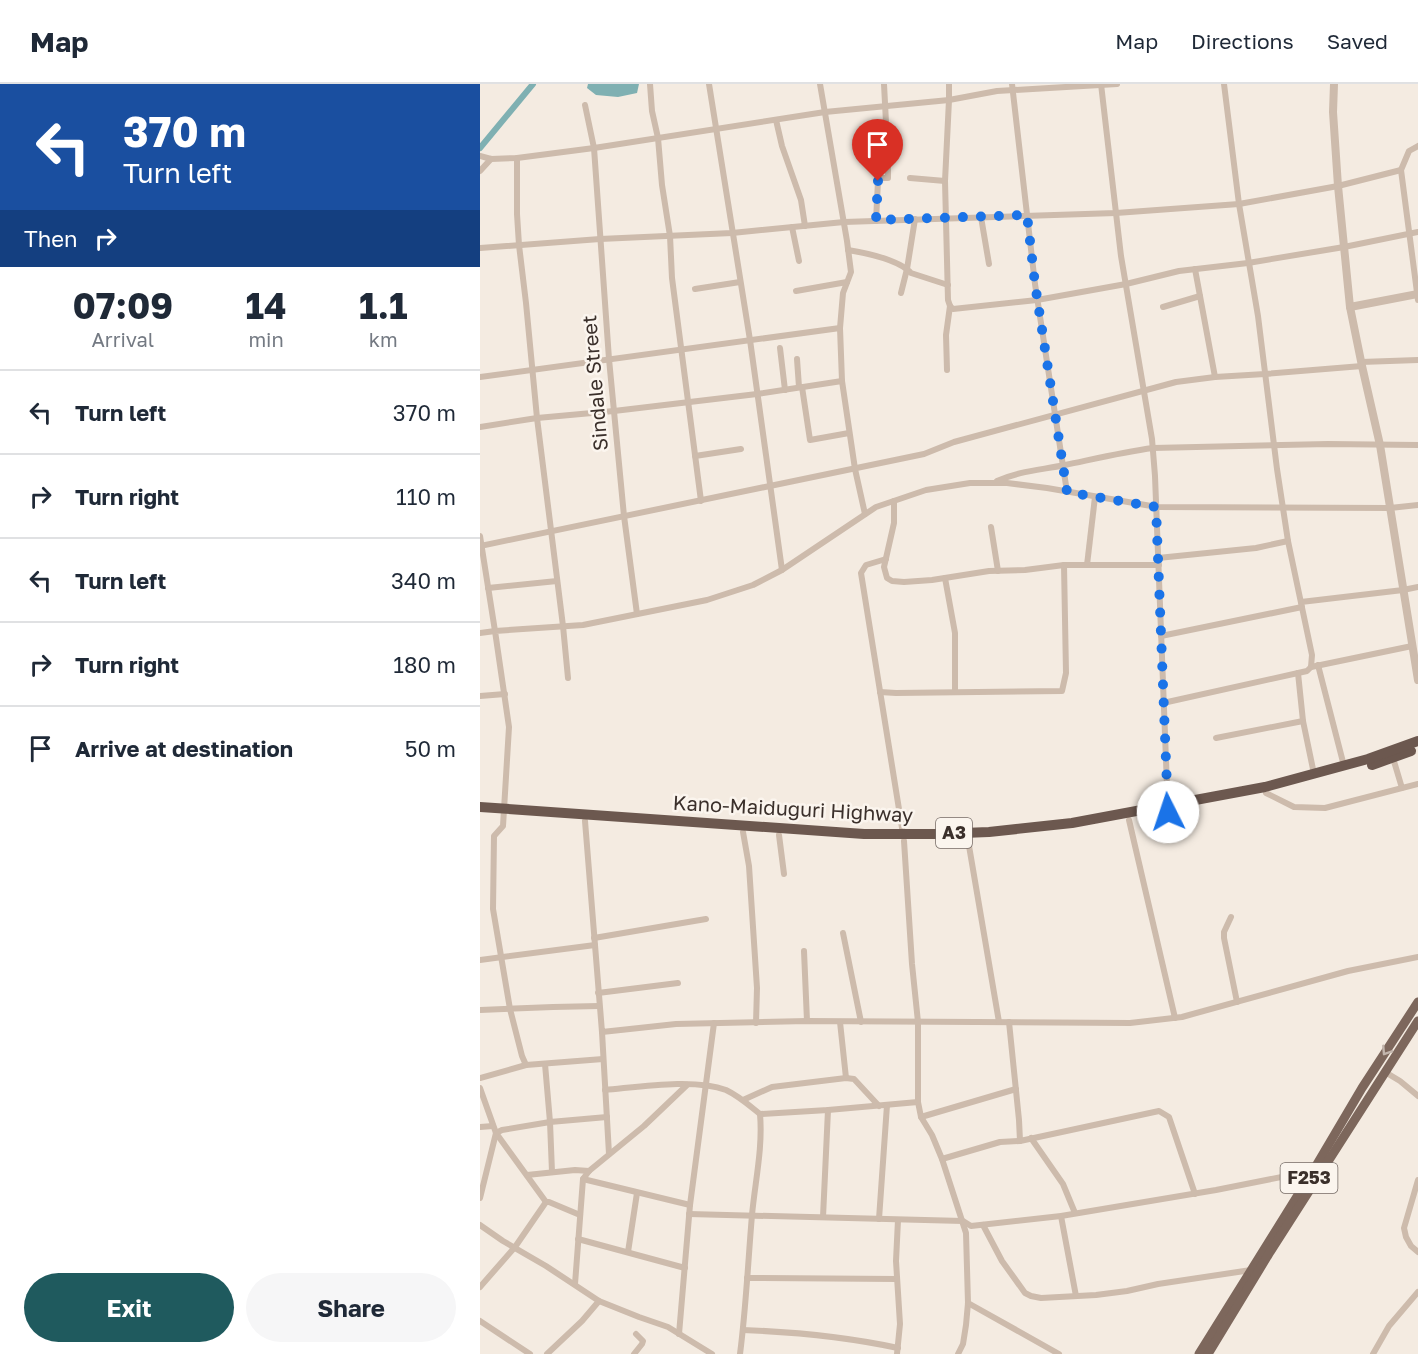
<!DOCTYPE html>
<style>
:root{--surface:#fff;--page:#f6f6f7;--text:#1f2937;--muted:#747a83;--line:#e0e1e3;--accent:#1f5a5e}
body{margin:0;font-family:"Golos Text",sans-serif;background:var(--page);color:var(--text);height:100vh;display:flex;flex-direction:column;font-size:22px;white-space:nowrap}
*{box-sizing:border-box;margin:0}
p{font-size:20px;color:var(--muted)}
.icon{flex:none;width:33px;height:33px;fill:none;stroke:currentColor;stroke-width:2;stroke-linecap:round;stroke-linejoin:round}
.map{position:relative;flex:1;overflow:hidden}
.details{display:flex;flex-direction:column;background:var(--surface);width:480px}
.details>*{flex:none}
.banner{background:#1a4fa0;color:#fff;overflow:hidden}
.pin{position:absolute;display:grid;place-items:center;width:51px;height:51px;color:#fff;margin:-62px -26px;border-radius:50% 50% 50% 0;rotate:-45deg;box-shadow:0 0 6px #0007}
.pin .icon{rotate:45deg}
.me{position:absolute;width:66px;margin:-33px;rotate:356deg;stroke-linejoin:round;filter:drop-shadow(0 0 4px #0008)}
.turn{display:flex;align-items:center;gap:21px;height:126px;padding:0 24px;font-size:27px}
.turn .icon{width:78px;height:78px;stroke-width:2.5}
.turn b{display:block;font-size:42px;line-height:51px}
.then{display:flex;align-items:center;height:57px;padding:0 24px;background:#0003;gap:12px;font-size:22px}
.eta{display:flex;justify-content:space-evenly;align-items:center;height:102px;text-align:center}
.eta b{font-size:36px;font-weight:700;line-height:42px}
.cta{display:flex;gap:12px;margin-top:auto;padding:12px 24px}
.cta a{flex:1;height:69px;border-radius:36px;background:var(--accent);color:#fff;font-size:24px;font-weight:700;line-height:69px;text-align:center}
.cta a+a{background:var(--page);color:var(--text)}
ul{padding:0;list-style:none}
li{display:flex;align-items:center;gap:18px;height:84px;padding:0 24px;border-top:2px solid var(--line)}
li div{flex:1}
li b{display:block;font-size:22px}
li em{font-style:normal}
header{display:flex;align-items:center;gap:36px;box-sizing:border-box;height:84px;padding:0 30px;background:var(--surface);border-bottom:2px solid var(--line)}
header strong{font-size:28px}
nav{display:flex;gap:33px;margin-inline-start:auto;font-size:21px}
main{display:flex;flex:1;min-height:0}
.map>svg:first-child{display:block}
.water{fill:#7fb0b2}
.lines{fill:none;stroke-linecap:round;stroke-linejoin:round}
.canal{stroke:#7fb0b2;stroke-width:6}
.minor{stroke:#cdbbac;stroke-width:6}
.tertiary{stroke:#cdbbac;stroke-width:8}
.primary{stroke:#7d675c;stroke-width:9}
.trunk{stroke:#6c584f;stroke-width:10}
.oneway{stroke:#c2b5ac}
.route{stroke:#1a73e8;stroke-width:10;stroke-dasharray:0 18}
.labels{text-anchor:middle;stroke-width:5;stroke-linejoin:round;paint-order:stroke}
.shield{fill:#fbf5ee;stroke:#756b66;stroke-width:1.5}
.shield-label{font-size:18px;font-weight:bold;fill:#3b302b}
.street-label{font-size:20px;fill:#3b302b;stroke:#fbf5ee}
</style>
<header>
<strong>Map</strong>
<nav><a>Map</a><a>Directions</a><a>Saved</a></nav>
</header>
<main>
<section class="details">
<div class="banner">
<div class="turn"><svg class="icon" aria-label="left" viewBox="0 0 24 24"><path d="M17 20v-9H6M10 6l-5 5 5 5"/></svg><div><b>370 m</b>Turn left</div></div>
<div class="then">Then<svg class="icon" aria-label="right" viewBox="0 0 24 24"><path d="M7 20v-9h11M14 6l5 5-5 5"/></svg></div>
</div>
<div class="eta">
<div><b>07:09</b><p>Arrival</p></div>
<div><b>14</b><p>min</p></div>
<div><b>1.1</b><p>km</p></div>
</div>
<ul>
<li><svg class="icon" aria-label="left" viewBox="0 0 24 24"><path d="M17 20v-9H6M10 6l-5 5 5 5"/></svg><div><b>Turn left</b></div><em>370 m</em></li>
<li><svg class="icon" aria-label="right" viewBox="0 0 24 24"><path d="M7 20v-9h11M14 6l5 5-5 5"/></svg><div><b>Turn right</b></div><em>110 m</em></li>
<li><svg class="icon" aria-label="left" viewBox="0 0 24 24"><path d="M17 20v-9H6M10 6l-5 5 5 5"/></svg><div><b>Turn left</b></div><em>340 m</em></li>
<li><svg class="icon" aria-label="right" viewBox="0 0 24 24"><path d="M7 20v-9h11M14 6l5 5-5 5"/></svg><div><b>Turn right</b></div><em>180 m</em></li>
<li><svg class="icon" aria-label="arrive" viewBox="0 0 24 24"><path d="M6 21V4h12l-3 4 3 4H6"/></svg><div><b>Arrive at destination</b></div><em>50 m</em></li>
</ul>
<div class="cta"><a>Exit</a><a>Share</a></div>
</section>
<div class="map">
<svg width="938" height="1270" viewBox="0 0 938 1270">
<rect width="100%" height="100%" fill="#f4ebe1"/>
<!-- water -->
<polygon class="water" points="108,0 159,0 157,9 138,13 116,11 107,4"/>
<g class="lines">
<!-- canal -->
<polyline class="canal" points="0,64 53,0"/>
<!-- minor -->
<g class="minor">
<polyline points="170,0 172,27 178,54 182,101 190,152 192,194 221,417"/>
<polyline points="229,0 270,256 302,486"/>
<polyline points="340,0 367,157 371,188 363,209 360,244 362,297 375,385 385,430"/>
<polyline points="469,0 469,16 465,97 468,216 470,222 473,225 557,216 646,200 699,187 768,179 864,163 938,148"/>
<polyline points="532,0 555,200 587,408"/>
<polyline points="621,0 641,172 672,355 675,392 688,728"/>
<polyline points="744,0 759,120 778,232 797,385 808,457 832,571 831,583"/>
<polyline points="105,21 114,64 129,275 144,432 157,530"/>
<polyline points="296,36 302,62 321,116 325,142"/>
<polyline points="938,62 929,67 921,86 938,216"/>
<polyline points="0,72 11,75 37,74 114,64 345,28 469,16 517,7 637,0"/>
<polyline points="37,74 37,130 39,161 46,219 57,334 83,542 88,594"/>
<polyline points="0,87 11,75"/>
<polyline points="430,94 465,97"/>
<polyline points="501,133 509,180"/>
<polyline points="396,137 398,97 401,94 408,94 408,77 404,0"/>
<polyline points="312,143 319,177"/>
<polyline points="0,164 120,155 252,149 364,138 636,129 759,120 858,102 921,86"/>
<path d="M368,166c18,3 51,10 63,23l37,12"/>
<polyline points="715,185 735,293"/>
<polyline points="215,205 260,198"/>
<polyline points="316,207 367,198"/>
<polyline points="421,209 427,185 435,135"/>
<polyline points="683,223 720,212"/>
<polyline points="300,264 305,306"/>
<polyline points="317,275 319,303"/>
<polyline points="881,278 938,276"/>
<polyline points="467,286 466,251 470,222"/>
<polyline points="0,293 360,244"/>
<polyline points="322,303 330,356 369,349"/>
<polyline points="0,343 57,334 134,327 277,310 362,297"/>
<polyline points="215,372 261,365"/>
<path d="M517,397c22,-10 44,-11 68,-16 29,-6 58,-13 88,-17l175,-4 90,1"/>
<polyline points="414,417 414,439 404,483 407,494 412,497 424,498 452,496 509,487 545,486 584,481 679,481"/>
<polyline points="511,443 518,487"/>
<polyline points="0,452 15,547 0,549"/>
<polyline points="0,462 444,370 474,358 696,298 735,293 785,290 882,282"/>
<polyline points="678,474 776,464 808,457"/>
<polyline points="406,475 386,481 381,489 423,750"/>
<polyline points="607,481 615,413"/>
<polyline points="465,494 475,549 475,608"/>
<polyline points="8,504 77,497"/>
<polyline points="821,518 923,506 938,503"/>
<polyline points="681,552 822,523"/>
<polyline points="838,581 864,682"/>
<polyline points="818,589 823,637 834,690"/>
<polyline points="400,608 416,609 582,607 586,589 584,481"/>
<polyline points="0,612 25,610"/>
<polyline points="683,619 827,587 831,583 932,562"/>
<polyline points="736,654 823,637"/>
<polyline points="913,674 922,704"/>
<polyline points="786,709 814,723 845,724 938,700"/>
<polyline points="649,736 695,934"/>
<polyline points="105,737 122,948 196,940 327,937 650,939 702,933 868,887 938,873"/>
<polyline points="263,748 269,782 277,904 276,939"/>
<polyline points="299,751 304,790"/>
<polyline points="488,756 519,938"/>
<polyline points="424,757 432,880 438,938 438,1018 441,1033 452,1051 462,1075 486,1149 488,1219 486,1241 483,1260 478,1270"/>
<polyline points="751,833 744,848 744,854 757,918"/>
<polyline points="363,849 381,938"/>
<polyline points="114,854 226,835"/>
<polyline points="324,867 327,937"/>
<polyline points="0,876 115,861"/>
<polyline points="118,909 198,899"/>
<polyline points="0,926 73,923 119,922"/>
<polyline points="360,938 366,994"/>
<polyline points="529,938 539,1036 540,1057"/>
<polyline points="122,948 129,1070"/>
<polyline points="65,980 70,1038 72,1088"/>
<polyline points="46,981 42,972 30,925 13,825 14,752 23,742 29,643 15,547 103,541 227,516 273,501 302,486 396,423 446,406 490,399 527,399 567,404 677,423 910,424 938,421"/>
<polyline points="905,988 920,997 938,1012"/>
<polyline points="0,994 46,981 123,975"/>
<polyline points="0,1004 16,1049 66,1118 69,1118 100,1131"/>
<path d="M125,1006c34,-3 89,-12 121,0 13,6 24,16 34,24l68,-4 90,-8"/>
<polyline points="263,1016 292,1003 366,994 374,995 399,1022"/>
<polyline points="441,1033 536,1005"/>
<polyline points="0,1043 13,1042"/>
<polyline points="16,1049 22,1046 70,1038 127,1033"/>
<polyline points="551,1054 583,1100 595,1129"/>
<polyline points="462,1075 520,1058 540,1057 679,1027 689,1033 715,1110"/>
<polyline points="47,1091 95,1086 109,1087"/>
<polyline points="103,1095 210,1121"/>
<polyline points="938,1096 924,1144 926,1153 931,1162 938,1168"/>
<polyline points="0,1114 16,1049"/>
<polyline points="209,1130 483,1137 491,1142 581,1132 736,1106 832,1087"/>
<polyline points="581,1132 596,1212"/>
<polyline points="343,1133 348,1026"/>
<polyline points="399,1135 407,1021"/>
<polyline points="0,1141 23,1157 66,1182 119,1217 159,1233 188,1243 232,1270"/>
<polyline points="503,1141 522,1177 545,1209 551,1212 561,1214 616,1211 647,1207 678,1200 771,1186"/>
<polyline points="98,1155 205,1184"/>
<polyline points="148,1168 157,1109"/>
<polyline points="267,1194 417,1195"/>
<polyline points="95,1200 103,1095 109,1087 164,1042 207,1001"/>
<polyline points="0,1203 35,1163 66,1118"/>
<polyline points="488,1219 579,1270"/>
<polyline points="0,1237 50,1270"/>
<path d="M263,1246c52,2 104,7 155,18"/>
<polyline points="199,1250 210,1121 234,939"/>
<polyline points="67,1270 102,1237 119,1217"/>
<polyline points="154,1270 162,1260 163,1257 156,1250"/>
<path d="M260,1270c6,-46 8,-92 12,-139 3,-33 11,-67 8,-101"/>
<polyline points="417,1270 420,1240 416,1177 418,1136"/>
<polyline points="893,1270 909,1242 938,1208"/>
</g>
<!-- tertiary -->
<g class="tertiary">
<polyline points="854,0 853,28 858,102 870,223 882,282 900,361 938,596"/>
<polyline points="870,223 938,210"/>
</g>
<!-- primary -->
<g class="primary">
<polyline points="719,1270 833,1087 882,1004 938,918"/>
<polyline points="728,1270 790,1168 938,937"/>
</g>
<!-- trunk -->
<g class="trunk">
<polyline points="892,681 931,667"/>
<polyline points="0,723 384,750 457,750 509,748 592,739 785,703 888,675 938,657"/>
</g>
</g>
<!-- one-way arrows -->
<defs><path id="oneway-chevron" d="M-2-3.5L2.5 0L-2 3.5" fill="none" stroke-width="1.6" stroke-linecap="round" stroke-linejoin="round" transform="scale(1.5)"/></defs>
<use class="oneway" href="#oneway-chevron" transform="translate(906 967) rotate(123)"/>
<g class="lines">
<!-- route -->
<polyline class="route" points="398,97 396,136 547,131 555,200 587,408 676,423 688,728"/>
</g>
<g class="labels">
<!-- shield labels -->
<g class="shield">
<rect x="456" y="734" width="36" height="30" rx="4.5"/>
<rect x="800.5" y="1079" width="57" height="30" rx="4.5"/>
</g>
<g class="shield-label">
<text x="474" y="755">A3</text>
<text x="829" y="1100">F253</text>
</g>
<!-- street labels -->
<g class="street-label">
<text transform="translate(115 299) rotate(-95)" y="7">Sindale Street</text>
<text transform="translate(313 725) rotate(3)" y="7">Kano-Maiduguri Highway</text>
</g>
</g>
</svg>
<div class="pin" style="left:398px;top:97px;background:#d93025"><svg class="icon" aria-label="arrive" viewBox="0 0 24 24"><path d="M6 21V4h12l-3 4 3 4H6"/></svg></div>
<svg class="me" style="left:688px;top:728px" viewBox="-20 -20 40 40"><circle r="19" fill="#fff"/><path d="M0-13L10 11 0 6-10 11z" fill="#1a73e8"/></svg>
</div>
</main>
